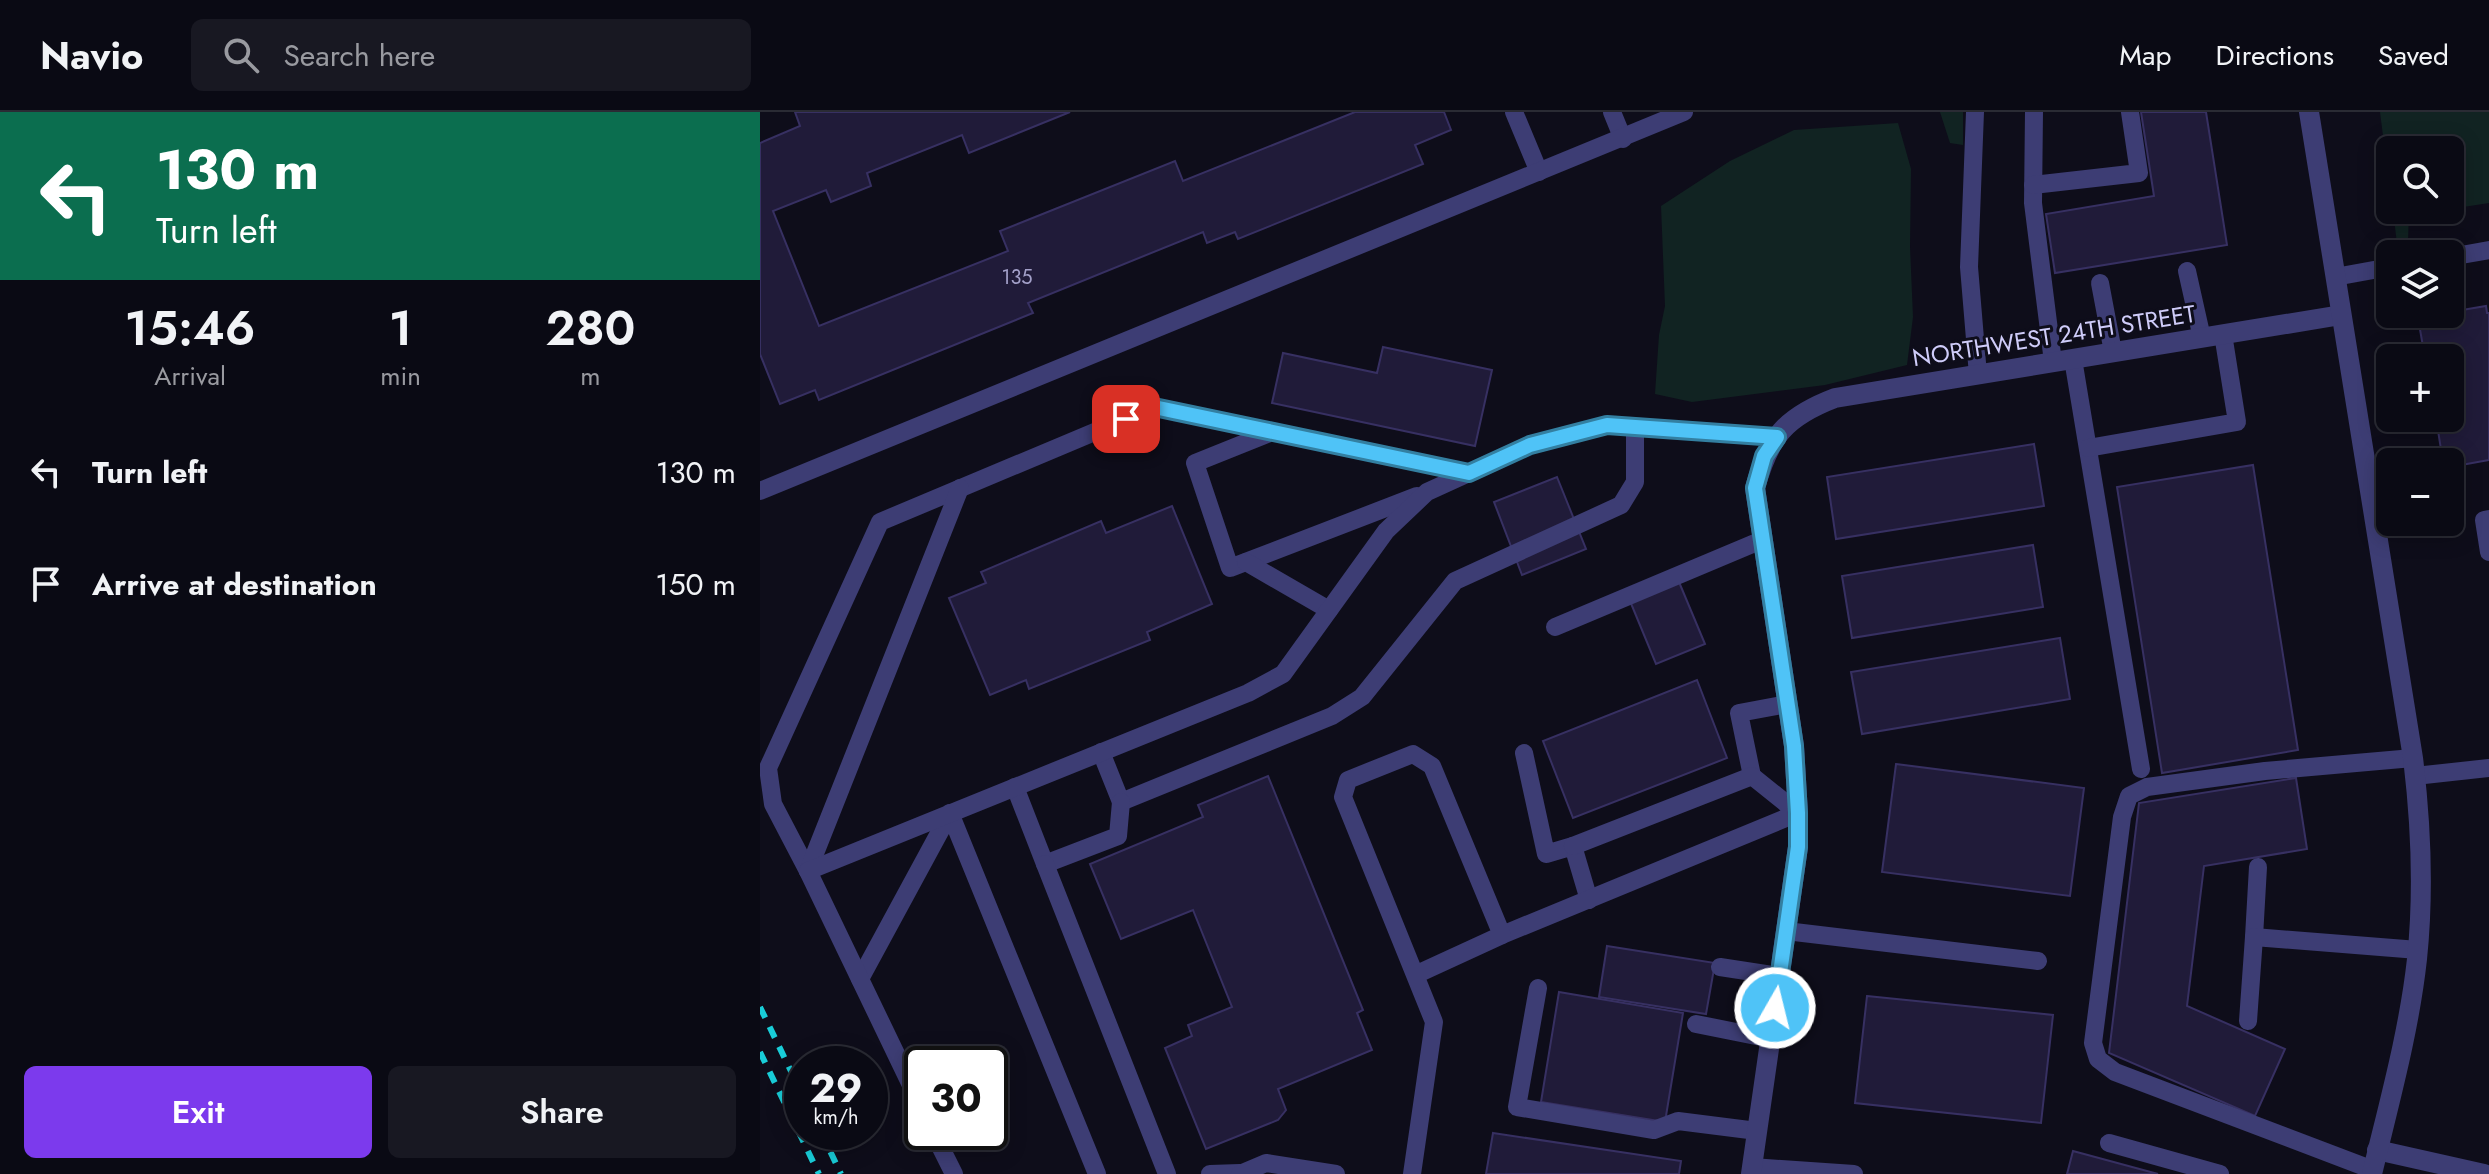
<!DOCTYPE html>
<meta charset="utf-8">
<style>
:root{--surface:#0a0a14;--page:#181822;--text:#f1f3f6;--muted:#999aa0;--line:#2a2b34;--accent:#7c3aed}
body{margin:0;font-family:Jost,sans-serif;background:var(--page);color:var(--text);height:100vh;display:flex;flex-direction:column;font-size:30px;white-space:nowrap}
*{box-sizing:border-box;margin:0}
p{font-size:26px;color:var(--muted)}
.icon{flex:none;width:44px;height:44px;fill:none;stroke:currentColor;stroke-width:2;stroke-linecap:round;stroke-linejoin:round}
.map{position:relative;flex:1;overflow:hidden}
.side{display:flex;flex-direction:column;background:var(--surface);width:760px}
.side>*{flex:none}
.guide{background:#0b6e4f;color:#fff;overflow:hidden}
.buttons{position:absolute;left:1616px;top:24px;display:grid;gap:16px}
.buttons a{display:grid;place-items:center;width:88px;height:88px;border-radius:12px;background:var(--surface);box-shadow:0 4px 20px #0003,0 0 0 2px var(--line);font-size:40px}
.speed{position:absolute;left:24px;top:934px;display:flex;gap:16px;font-size:40px;font-weight:700;text-align:center}
.speed>*{display:grid;place-content:center;width:104px;height:104px;border-radius:50%;background:var(--surface);box-shadow:0 4px 20px #0003,0 0 0 2px var(--line);line-height:1}
.speed small{font-size:20px;font-weight:400}
.speed .limit{border:4px solid #111;border-radius:12px;background:#fff;color:#111}
.pin{position:absolute;display:grid;place-items:center;width:68px;height:68px;color:#fff;margin:-34px;border-radius:16px;box-shadow:0 4px 12px #0006}
.me{position:absolute;width:88px;margin:-44px;rotate:8deg;stroke-linejoin:round;filter:drop-shadow(0 0 6px #0008)}
.turn{display:flex;align-items:center;gap:28px;height:168px;padding:0 24px;font-size:36px}
.turn .icon{width:104px;height:104px;stroke-width:2.5}
.turn b{display:block;font-size:56px;line-height:68px}
.eta{display:flex;justify-content:space-evenly;align-items:center;height:136px;text-align:center}
.eta b{font-size:48px;font-weight:600;line-height:56px}
.cta{display:flex;gap:16px;margin-top:auto;padding:16px 24px}
.cta a{flex:1;height:92px;border-radius:12px;background:var(--accent);color:#fff;font-size:32px;font-weight:600;line-height:92px;text-align:center}
.cta a+a{background:var(--page);color:var(--text)}
ul{padding:0;list-style:none}
li{display:flex;align-items:center;gap:24px;height:112px;padding:0 24px}
li div{flex:1}
li b{display:block;font-size:30px}
li em{font-style:normal}
header{display:flex;align-items:center;gap:48px;box-sizing:border-box;height:112px;padding:0 40px;background:var(--surface);border-bottom:2px solid var(--line)}
header strong{font-size:38px}
nav{display:flex;gap:44px;margin-inline-start:auto;font-size:28px}
.search{width:560px;height:72px;background:var(--page);display:flex;align-items:center;gap:20px;box-sizing:border-box;padding:0 28px;border-radius:12px;color:var(--muted);font-size:30px}
main{display:flex;flex:1;min-height:0}
.map>svg:first-child{display:block}
.green{fill:#112322}
.building{fill:#201b39;stroke:#373062;stroke-width:2}
.lines{fill:none;stroke-linecap:round;stroke-linejoin:round}
.service{stroke:#3d3d74;stroke-width:18}
.minor{stroke:#3d3d74;stroke-width:20}
.tertiary{stroke:#3d3d74;stroke-width:20}
.rail{stroke:#19cdd8;stroke-width:6;stroke-dasharray:12 10;stroke-linecap:butt}
.route-casing{stroke:#337fa1;stroke-width:20}
.route{stroke:#4fc3f7;stroke-width:14}
.labels{text-anchor:middle;stroke-width:6;stroke-linejoin:round;paint-order:stroke}
.number-label{font-size:20px;fill:#a3a0c9}
.street-label{font-size:24px;fill:#cfccf9;stroke:#0e0d1a}
</style>
<header>
<strong>Navio</strong>
<div class="search"><svg class="icon" aria-label="search" viewBox="0 0 24 24"><circle cx="10" cy="10" r="6"/><path d="M15 15l6 6"/></svg>Search here</div>
<nav><a>Map</a><a>Directions</a><a>Saved</a></nav>
</header>
<main>
<section class="side">
<div class="guide">
<div class="turn"><svg class="icon" aria-label="left" viewBox="0 0 24 24"><path d="M17 20v-9H6M10 6l-5 5 5 5"/></svg><div><b>130 m</b>Turn left</div></div>
</div>
<div class="eta">
<div><b>15:46</b><p>Arrival</p></div>
<div><b>1</b><p>min</p></div>
<div><b>280</b><p>m</p></div>
</div>
<ul>
<li><svg class="icon" aria-label="left" viewBox="0 0 24 24"><path d="M17 20v-9H6M10 6l-5 5 5 5"/></svg><div><b>Turn left</b></div><em>130 m</em></li>
<li><svg class="icon" aria-label="arrive" viewBox="0 0 24 24"><path d="M6 21V4h12l-3 4 3 4H6"/></svg><div><b>Arrive at destination</b></div><em>150 m</em></li>
</ul>
<div class="cta"><a>Exit</a><a>Share</a></div>
</section>
<div class="map">
<svg width="1729" height="1062" viewBox="0 0 1729 1062">
<rect width="100%" height="100%" fill="#0e0d1a"/>
<!-- green -->
<g class="green">
<polygon points="1180,0 1203,0 1203,33 1190,31"/>
<polygon points="1620,0 1729,0 1729,91 1690,97 1690,38 1630,38 1630,79"/>
<polygon points="1138,11 1151,57 1150,135 1153,205 1147,253 1065,273 932,290 895,282 899,223 905,194 901,94 970,49 1034,18"/>
<polygon points="1633,98 1649,98 1648,131 1637,132"/>
</g>
<!-- building -->
<g class="building">
<polygon points="35,0 310,0 209,41 202,23 107,61 111,74 71,90 66,78 13,99 59,214 248,139 240,119 415,49 423,69 595,0 684,0 691,18 655,33 663,52 478,127 475,120 447,131 443,120 268,191 273,201 59,288 55,278 20,292 0,242 0,31 40,14"/>
<polygon points="1381,0 1446,0 1467,133 1295,161 1286,102 1394,84"/>
<polygon points="1726,194 1727,201 1729,201 1729,348 1690,355 1690,350 1683,350 1676,306 1690,306 1690,246 1665,246 1658,206 1690,202 1690,200"/>
<polygon points="623,235 732,258 715,334 512,291 523,241 617,261"/>
<polygon points="1274,332 1284,394 1076,427 1067,365"/>
<polygon points="1493,353 1538,638 1402,661 1357,375"/>
<polygon points="797,365 826,437 762,463 734,390"/>
<polygon points="412,394 452,492 387,520 390,528 269,577 266,568 230,583 189,486 226,471 221,460 341,409 346,421"/>
<polygon points="1273,433 1283,495 1092,526 1082,464"/>
<polygon points="919,470 945,532 896,552 870,489"/>
<polygon points="1300,526 1310,587 1102,622 1091,560"/>
<polygon points="937,568 967,646 813,706 783,629"/>
<polygon points="1136,652 1324,676 1310,784 1122,760"/>
<polygon points="508,664 603,898 597,901 612,938 518,977 526,998 518,1008 446,1037 405,936 432,924 428,913 472,895 433,798 361,827 330,752 443,705 438,693"/>
<polygon points="1536,666 1547,737 1444,754 1427,894 1525,937 1495,1004 1349,941 1379,691"/>
<polygon points="847,834 955,851 946,902 839,885"/>
<polygon points="799,880 923,901 905,1010 781,990"/>
<polygon points="1107,884 1293,903 1281,1011 1095,991"/>
<polygon points="733,1021 921,1049 919,1062 726,1062"/>
<polygon points="1313,1039 1398,1062 1307,1062"/>
</g>
<g class="lines">
<!-- service -->
<g class="service">
<polyline points="754,0 779,60"/>
<polyline points="852,0 863,27"/>
<polyline points="1215,0 1209,155 1218,263"/>
<polyline points="1274,0 1273,91 1293,250"/>
<polyline points="1273,73 1379,61 1370,0"/>
<polyline points="1690,145 1729,138"/>
<polyline points="1427,159 1442,226"/>
<polyline points="1575,165 1630,155"/>
<polyline points="1340,171 1353,240"/>
<polyline points="1313,247 1381,657"/>
<polyline points="512,320 435,351 470,456 657,384"/>
<polyline points="1328,336 1477,310 1463,222"/>
<polyline points="0,379 924,0"/>
<polyline points="1729,407 1724,408 1729,440"/>
<polyline points="486,450 569,498"/>
<polyline points="795,515 1002,428"/>
<polyline points="341,640 361,690 572,604 602,585 695,469 861,393 875,370 875,315"/>
<polyline points="764,641 786,742 813,734 829,788"/>
<polyline points="992,664 979,601 1027,592"/>
<polyline points="1655,664 1729,656"/>
<polyline points="255,675 285,752 358,724 361,690"/>
<polyline points="285,752 407,1062"/>
<polyline points="48,759 13,692 8,656 120,410 394,295 709,361"/>
<polyline points="48,759 200,376"/>
<polyline points="1026,819 1278,849"/>
<polyline points="742,823 1038,701 992,664 813,734"/>
<polyline points="1494,825 1498,755"/>
<polyline points="960,855 1019,864"/>
<polyline points="100,867 190,701 337,1062"/>
<polyline points="778,876 757,995 894,1018 918,1009 997,1019"/>
<polyline points="1488,909 1494,825 1658,838"/>
<polyline points="936,912 1011,927"/>
<polyline points="162,996 48,759 488,581 523,562 626,419 667,380 770,333 847,313 1017,325"/>
<polyline points="173,1020 194,1062"/>
<polyline points="1349,1031 1460,1062"/>
<polyline points="992,1055 1094,1062"/>
<polyline points="1613,1058 1355,960 1338,947 1333,931 1362,705 1369,684 1387,675 1505,659 1653,646"/>
<polyline points="450,1062 480,1061"/>
<polyline points="480,1062 506,1051 576,1062"/>
<polyline points="652,1062 674,910 583,685 588,668 653,642 672,654 742,823 655,863"/>
</g>
<!-- minor -->
<g class="minor">
<polyline points="1617,1038 1724,1062"/>
<path d="M991,1062l47,-327v-34l-4,-67 -39,-258c14,-51 30,-71 80,-90l506,-83"/>
</g>
<!-- tertiary -->
<path class="tertiary" d="M1549,0l104,646c8,66 11,134 4,201 -8,73 -28,144 -45,215"/>
<!-- rail -->
<g class="rail">
<polyline points="0,895 42,982"/>
<polyline points="0,940 59,1062"/>
<polyline points="61,1020 81,1062"/>
</g>
</g>
<g class="lines">
<!-- route casing -->
<g class="route-casing">
<polyline id="route" points="366,307 394,295 709,361 770,333 847,313 1017,325 1004,344 995,376 1034,634 1038,701 1038,735 1015,896"/>
</g>
<!-- route -->
<use href="#route" class="route"/>
</g>
<g class="labels">
<!-- number labels -->
<g class="number-label">
<text x="257" y="172">135</text>
</g>
<!-- street labels -->
<g class="street-label">
<text transform="translate(1294 224) rotate(-9)" y="8">NORTHWEST 24TH STREET</text>
</g>
</g>
</svg>
<div class="buttons">
<a><svg class="icon" aria-label="search" viewBox="0 0 24 24"><circle cx="10" cy="10" r="6"/><path d="M15 15l6 6"/></svg></a>
<a><svg class="icon" aria-label="layers" viewBox="0 0 24 24"><path d="M12 4l9 5-9 5-9-5zM3 14l9 5 9-5"/></svg></a>
<a>+</a>
<a>−</a>
</div>
<div class="speed"><div>29<small>km/h</small></div><div class="limit">30</div></div>
<div class="pin" style="left:366px;top:307px;background:#d93025"><svg class="icon" aria-label="arrive" viewBox="0 0 24 24"><path d="M6 21V4h12l-3 4 3 4H6"/></svg></div>
<svg class="me" style="left:1015px;top:896px" viewBox="-20 -20 40 40"><circle r="17" fill="#4fc3f7" stroke="#fff" stroke-width="3"/><path d="M0-11L8 9 0 5-8 9z" fill="#fff"/></svg>
</div>
</main>
